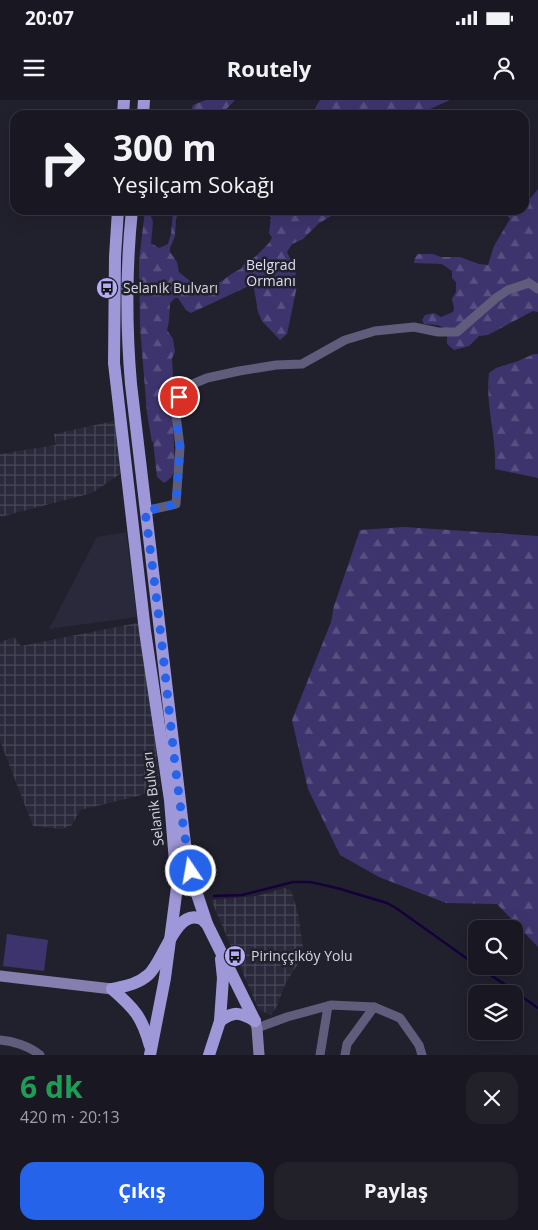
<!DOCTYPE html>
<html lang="tr">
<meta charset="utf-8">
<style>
:root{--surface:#191822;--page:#22212a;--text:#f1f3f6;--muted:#9fa0a5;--line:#373740;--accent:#2563eb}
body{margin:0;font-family:"Open Sans",sans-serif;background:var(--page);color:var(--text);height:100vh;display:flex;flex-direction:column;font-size:19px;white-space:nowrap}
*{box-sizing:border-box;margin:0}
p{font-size:16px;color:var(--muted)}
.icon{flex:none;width:28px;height:28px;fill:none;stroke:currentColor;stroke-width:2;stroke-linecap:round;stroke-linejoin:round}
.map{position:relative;height:955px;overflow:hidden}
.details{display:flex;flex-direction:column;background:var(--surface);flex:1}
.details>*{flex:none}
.hud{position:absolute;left:10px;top:10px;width:519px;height:105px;border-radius:15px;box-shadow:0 5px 20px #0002,0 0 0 1px var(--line);background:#191822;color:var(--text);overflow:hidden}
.tools{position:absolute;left:468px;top:820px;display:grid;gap:10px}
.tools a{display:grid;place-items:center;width:55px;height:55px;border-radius:10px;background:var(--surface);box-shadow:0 5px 20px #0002,0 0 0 1px var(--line);font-size:25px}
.pin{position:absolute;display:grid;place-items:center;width:42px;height:42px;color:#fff;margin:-21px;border:2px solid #fff;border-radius:50%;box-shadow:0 1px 5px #0007}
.me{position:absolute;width:55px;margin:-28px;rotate:348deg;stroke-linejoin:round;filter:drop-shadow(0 0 4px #0008)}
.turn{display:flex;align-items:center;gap:18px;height:105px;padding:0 20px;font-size:22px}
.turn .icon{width:65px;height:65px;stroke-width:2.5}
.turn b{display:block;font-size:35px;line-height:42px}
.round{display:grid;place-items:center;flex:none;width:52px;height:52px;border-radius:15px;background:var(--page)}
.overview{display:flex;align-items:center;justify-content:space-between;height:85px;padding:0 20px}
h1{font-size:30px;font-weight:700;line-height:38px;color:#1e9e55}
.button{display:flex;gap:10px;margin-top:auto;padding:10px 20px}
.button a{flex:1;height:58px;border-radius:15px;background:var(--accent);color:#fff;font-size:20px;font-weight:700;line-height:58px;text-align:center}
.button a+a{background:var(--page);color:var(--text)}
.status{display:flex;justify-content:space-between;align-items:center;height:35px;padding:0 25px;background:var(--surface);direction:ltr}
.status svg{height:14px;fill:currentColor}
header{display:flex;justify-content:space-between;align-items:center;height:65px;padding:0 20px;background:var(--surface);font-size:22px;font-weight:700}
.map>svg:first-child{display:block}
.built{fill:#2a293b}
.industrial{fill:url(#industrial-grid)}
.forest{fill:url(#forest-firs)}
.pitch{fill:#3e346d}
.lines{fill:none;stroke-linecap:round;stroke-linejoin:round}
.stream{stroke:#15003c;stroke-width:2.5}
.minor{stroke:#605d7c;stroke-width:9}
.secondary{stroke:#847faf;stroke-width:11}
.primary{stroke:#9f98d8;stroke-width:12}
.route{stroke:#2563eb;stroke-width:9;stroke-dasharray:0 16.2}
.labels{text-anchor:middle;stroke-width:5;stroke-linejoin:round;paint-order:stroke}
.park-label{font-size:14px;fill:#dfdef2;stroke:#21202d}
.poi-label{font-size:14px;fill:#d5d5de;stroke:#21202d;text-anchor:start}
.street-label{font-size:14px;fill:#d5d5de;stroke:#21202d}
</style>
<div class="status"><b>20:07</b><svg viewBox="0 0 49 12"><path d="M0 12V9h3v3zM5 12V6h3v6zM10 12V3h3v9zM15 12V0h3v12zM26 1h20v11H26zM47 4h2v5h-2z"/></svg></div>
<header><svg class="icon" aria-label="menu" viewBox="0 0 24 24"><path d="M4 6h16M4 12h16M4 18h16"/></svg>Routely<svg class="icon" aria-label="person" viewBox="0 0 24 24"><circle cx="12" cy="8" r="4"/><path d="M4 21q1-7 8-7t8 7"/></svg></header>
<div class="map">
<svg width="538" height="955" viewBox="0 0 538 955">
<defs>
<pattern id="industrial-grid" width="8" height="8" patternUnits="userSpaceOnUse" patternTransform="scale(1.25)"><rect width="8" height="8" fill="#2a293b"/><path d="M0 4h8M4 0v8" fill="none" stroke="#484757"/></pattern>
<pattern id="forest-firs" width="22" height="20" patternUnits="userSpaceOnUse" patternTransform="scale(1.25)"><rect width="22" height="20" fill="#3e346d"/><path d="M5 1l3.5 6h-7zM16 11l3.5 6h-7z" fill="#595081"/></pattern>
</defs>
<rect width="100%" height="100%" fill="#21202d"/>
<!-- built -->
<polygon class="built" points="126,432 137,517 49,529 97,437"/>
<!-- industrial -->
<g class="industrial">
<polygon points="118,320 126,370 92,393 0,417 0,354 56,345 54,334"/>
<polygon points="142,522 160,687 138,696 80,710 72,725 62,729 33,726 0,641 0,542 14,537 21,546"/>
<polygon points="284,788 291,790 298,813 303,847 300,861 286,882 277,906 271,915 259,910 211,800 257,796"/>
</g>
<!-- forest -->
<g class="forest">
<polygon points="206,0 235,0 221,15 190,15 193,5"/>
<polygon points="320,0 450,0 417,15 311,15"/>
<polygon points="538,89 538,212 533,211 488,235 479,236 469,246 454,250 447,244 447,235 443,227 437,225 424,224 422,220 425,215 434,213 441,217 453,212 454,209 452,199 456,192 456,182 452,178 452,171 442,164 414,163 415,158 418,154 433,154 441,157 460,157 479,164 488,165 494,146 510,119 505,112 499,110 524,110 524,98 529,100"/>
<path d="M145,110h4l4,12 -2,21 8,5 9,-4 3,-10 2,-24h12l-7,4 -2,5 -1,17 -5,12v4l7,10 2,10c12,11 24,18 41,10 7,-4 12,-10 21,-13l5,-8 9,-4 14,-14 3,-5 -3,-5 2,-15 -6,-8h24v4h25l8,-4h19l-23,14 -15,15 -11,5 -5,8 9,19 -1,8 2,7 -10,48 -7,6 -18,-19 -4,-9 -4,-24 -3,-3 -60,28 -5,-3 -8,-12h-3l-5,5 -1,18 -2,9 6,9 2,13 -3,6 1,18 -2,13 4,76c-1,9 -3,13 -11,18l-7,-6 -4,-36 -1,1 -5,-29 -7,-86 -1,-66z"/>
<path d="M534,254h4v124l-43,-9c2,-32 -10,-64 -6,-96l7,-5 22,-7z"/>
<polygon points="404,427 538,436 538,847 497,804 446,803 379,777 340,755 308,689 292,620 331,522 334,506 360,430"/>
</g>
<!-- pitch -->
<polygon class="pitch" points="7,834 48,840 44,871 3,866"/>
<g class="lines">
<!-- stream -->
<g class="stream">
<polyline points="214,796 242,795 293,782 310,782 337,788 387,803 396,808 476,865"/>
<polyline points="478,866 538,908"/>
</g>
<!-- minor -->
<g class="minor">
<polyline points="145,411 176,404 180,347 176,315 179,297 188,286 207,278 239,271 276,265 302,264 345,240 375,231 414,227 438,232 457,232 496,198 508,190 529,183 538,189"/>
<polyline points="257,928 287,917 331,905 374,907 400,918 419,945 422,955"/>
<path d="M0,940c13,1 29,6 40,15"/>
<polyline points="320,955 328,906"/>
<polyline points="345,955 347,944 374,907"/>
</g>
<!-- secondary -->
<g class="secondary">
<polyline points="0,876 112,889"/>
<polyline points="255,921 257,928 259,955"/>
</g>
<!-- primary -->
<g class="primary">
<polyline points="123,15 124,0"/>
<polyline points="143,15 144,0"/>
<polyline points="118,110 115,157 114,263 145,531 170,700 177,787 165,878 150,955"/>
<path d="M132,110c-6,58 -6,116 -1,174l54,460 12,50 10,30 48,97"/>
<path d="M112,889c13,-3 26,-5 36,-14 15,-12 27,-64 50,-57 3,0 7,4 9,6"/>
<path d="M112,889c23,20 30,28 38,57"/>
<path d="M220,921c14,-10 20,-9 35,0"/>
<polyline points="209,955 220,921 223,878 221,859"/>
</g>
</g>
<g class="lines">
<!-- route -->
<path class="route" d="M179,297l-3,18 4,32 -4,57 -31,7c8,57 15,114 21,171 7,63 13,127 25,189"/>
</g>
<!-- icons -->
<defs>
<g id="bus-disc" transform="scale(1.125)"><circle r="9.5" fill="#b5acf8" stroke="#21202d"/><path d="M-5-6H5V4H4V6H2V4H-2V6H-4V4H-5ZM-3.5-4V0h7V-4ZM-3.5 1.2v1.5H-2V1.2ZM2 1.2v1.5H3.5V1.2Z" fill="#111"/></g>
</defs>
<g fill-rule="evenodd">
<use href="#bus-disc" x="107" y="188"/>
<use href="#bus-disc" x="235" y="856"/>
</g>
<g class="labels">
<!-- park labels -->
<g class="park-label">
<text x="271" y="170">Belgrad<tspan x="271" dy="16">Ormanı</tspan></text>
</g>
<!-- poi labels -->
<g class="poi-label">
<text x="123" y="193">Selanik Bulvarı</text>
<text x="251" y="861">Pirinççiköy Yolu</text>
</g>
<!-- street labels -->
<g class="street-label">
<text transform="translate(153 699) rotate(-97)" y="5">Selanik Bulvarı</text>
</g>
</g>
</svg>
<div class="tools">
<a><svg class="icon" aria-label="search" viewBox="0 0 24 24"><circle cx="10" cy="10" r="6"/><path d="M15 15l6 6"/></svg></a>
<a><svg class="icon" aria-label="layers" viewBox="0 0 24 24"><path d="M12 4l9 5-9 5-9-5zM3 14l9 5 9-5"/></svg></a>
</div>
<div class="pin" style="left:179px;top:297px;background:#d93025"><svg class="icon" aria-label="arrive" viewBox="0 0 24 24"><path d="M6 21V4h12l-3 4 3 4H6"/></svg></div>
<svg class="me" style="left:191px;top:771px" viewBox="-20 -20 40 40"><circle r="17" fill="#2563eb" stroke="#fff" stroke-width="3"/><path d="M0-11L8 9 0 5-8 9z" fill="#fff"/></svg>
<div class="hud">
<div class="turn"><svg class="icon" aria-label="right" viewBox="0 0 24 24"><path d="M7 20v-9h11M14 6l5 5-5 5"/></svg><div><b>300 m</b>Yeşilçam Sokağı</div></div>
</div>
</div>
<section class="details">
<div class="overview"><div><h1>6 dk</h1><p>420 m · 20:13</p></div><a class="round"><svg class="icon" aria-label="close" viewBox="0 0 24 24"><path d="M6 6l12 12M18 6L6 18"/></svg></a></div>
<div class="button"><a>Çıkış</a><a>Paylaş</a></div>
</section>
